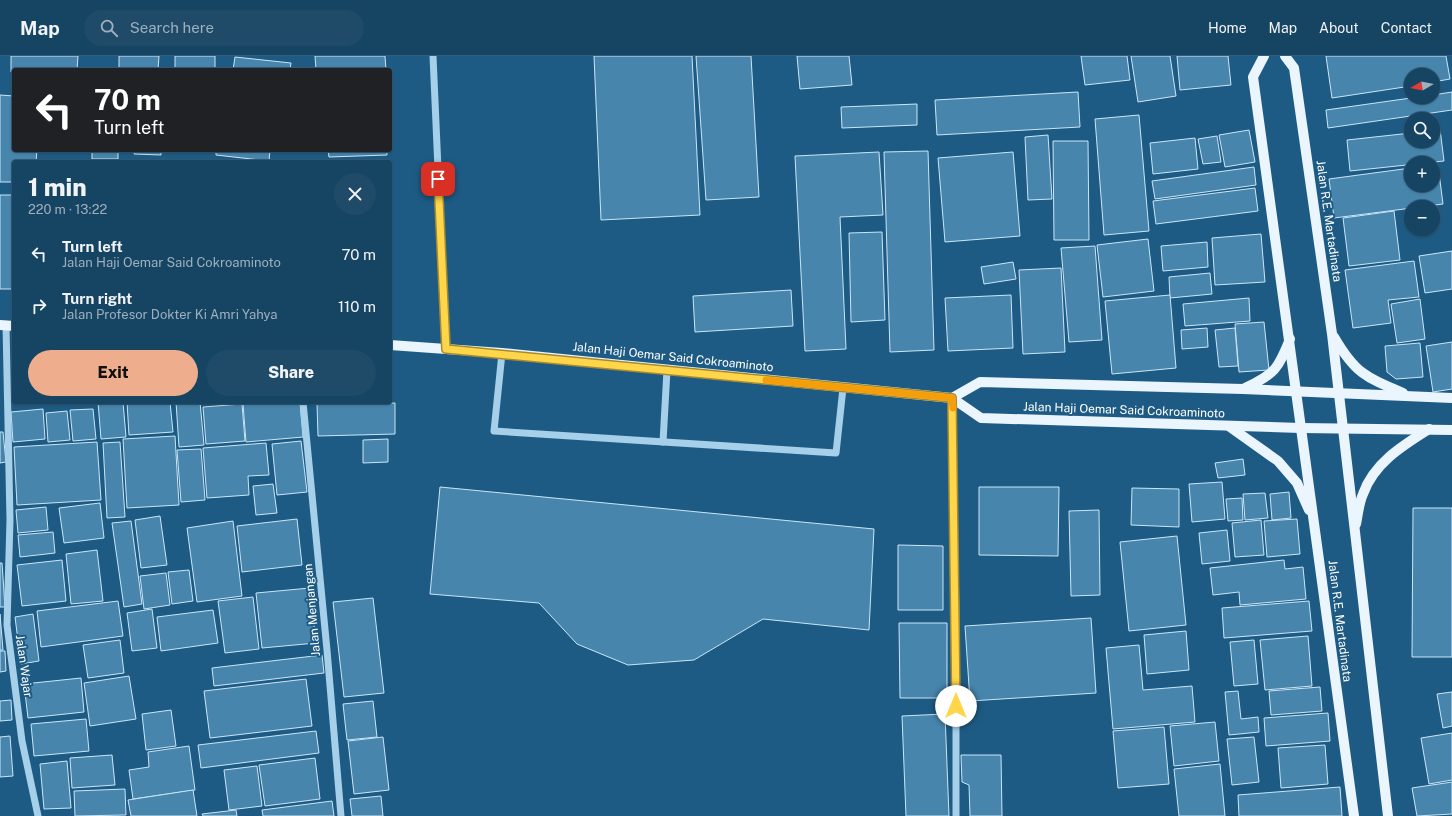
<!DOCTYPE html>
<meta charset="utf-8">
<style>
:root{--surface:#164463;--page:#1f4b69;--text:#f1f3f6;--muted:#9eb0be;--line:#355c78;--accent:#eead8d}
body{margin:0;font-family:"Public Sans",sans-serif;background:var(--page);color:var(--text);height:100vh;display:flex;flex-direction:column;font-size:15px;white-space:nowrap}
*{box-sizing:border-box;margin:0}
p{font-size:13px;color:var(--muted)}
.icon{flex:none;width:22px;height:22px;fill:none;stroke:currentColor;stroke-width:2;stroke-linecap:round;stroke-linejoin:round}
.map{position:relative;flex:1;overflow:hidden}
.panel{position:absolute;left:12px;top:104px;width:380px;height:244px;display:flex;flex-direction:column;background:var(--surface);border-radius:4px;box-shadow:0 1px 3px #0004,0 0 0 1px var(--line)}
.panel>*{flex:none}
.guide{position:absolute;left:12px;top:12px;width:380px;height:84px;border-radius:4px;box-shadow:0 1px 3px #0004,0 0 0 1px var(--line);background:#202124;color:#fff;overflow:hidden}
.needle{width:26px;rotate:261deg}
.buttons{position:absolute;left:1404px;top:12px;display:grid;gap:8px}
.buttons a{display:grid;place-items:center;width:36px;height:36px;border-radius:50%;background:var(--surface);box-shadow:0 1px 3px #0004,0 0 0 1px var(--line);font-size:20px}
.pin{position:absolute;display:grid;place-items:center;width:34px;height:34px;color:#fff;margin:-17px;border-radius:8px;box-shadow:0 2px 6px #0006}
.me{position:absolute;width:44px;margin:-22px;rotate:0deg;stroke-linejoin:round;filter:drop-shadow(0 0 3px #0008)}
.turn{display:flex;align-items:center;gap:14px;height:84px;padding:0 16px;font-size:18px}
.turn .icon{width:52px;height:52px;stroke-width:2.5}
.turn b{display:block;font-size:28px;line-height:34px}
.round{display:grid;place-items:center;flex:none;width:42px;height:42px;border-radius:21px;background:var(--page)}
.summary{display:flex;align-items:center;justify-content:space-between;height:68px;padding:0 16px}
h1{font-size:24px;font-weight:800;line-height:30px}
.primary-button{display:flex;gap:8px;margin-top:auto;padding:8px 16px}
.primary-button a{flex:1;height:46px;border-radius:24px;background:var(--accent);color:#111;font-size:16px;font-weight:800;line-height:46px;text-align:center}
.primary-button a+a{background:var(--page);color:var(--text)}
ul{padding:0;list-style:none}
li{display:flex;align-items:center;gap:12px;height:52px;padding:0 16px}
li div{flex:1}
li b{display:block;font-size:15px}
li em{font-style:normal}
header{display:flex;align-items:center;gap:24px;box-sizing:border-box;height:56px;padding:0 20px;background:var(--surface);border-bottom:1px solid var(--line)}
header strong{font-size:19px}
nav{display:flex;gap:22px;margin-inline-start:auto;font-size:14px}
.search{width:280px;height:36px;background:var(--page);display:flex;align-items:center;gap:10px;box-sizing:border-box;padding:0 14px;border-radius:22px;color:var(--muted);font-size:15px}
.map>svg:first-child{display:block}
.building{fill:#4785ad;stroke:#cae6f7}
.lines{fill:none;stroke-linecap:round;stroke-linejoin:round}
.minor{stroke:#a6cfea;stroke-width:7}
.major{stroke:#eaf5fe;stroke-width:10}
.route-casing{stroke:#a68a30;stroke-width:10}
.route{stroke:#ffd54a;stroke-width:7}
.slow{stroke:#f59e0b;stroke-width:7}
.labels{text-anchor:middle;stroke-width:4;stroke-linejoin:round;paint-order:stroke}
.street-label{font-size:12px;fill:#fff;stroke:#1e5b84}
</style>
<header>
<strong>Map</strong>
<div class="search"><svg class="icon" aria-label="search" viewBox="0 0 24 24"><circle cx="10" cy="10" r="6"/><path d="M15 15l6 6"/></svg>Search here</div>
<nav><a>Home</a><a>Map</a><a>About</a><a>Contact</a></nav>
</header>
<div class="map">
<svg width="1452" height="760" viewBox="0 0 1452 760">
<rect width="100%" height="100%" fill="#1e5b84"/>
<!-- building -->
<g class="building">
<polygon points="11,0 78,0 77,14 14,14 14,16 11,16"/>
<polygon points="119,0 159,0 158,14 119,14"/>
<rect x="175" y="0" width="40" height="14"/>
<polygon points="315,0 385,0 386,14 316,14"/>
<polygon points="594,0 692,0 700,159 601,164"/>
<polygon points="696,0 751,0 759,141 706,144"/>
<polygon points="797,0 849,0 852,29 800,33"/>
<polygon points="1081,0 1127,0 1130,24 1085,29"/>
<polygon points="1131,0 1170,0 1176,40 1138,46"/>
<polygon points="1177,0 1228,0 1231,29 1180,34"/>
<polygon points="1326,0 1446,0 1450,23 1433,26 1433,19 1411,19 1411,30 1332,42"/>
<polygon points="235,1 291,7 290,14 233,14"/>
<polygon points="1078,36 1080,71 937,79 935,44"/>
<polygon points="1452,36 1452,54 1328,72 1326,54 1418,41 1433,41 1433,39"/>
<polygon points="0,39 14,40 14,94 37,94 36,106 14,106 14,126 0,126"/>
<polygon points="917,48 917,69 842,72 841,51"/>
<polygon points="1139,59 1149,175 1104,179 1095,63"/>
<polygon points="1440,73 1444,105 1350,115 1347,84 1411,77 1411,85 1433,85 1433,74"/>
<polygon points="1249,74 1255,106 1225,111 1219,79"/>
<polygon points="1048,79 1052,143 1028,144 1025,81"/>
<polygon points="1217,80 1221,106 1203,108 1198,83"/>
<polygon points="1195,82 1198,113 1153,118 1150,87"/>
<polygon points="1053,85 1088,85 1089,184 1054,184"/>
<rect x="92" y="94" width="26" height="9"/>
<polygon points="135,94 161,94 161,99 134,98"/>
<polygon points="216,94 270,94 269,105 216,99"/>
<polygon points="328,94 387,94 387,99 329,101"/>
<polygon points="928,95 934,294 890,296 884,96"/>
<polygon points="879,96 883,159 840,161 846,293 805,295 795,100"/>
<polygon points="1013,96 1020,180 945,186 938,102"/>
<polygon points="1433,109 1438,109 1443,148 1334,162 1329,123 1411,112 1411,129 1433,129"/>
<polygon points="1254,111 1256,129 1155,143 1152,125"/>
<polygon points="1255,132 1258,155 1156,168 1153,145"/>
<rect x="0" y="139" width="14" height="94"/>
<polygon points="390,150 392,204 390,204"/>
<polygon points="1394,155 1400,204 1349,210 1343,162"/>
<polygon points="882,176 885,264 851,266 849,177"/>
<polygon points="1261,178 1265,226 1215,229 1212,182"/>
<polygon points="1148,183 1154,235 1103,241 1097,189"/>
<polygon points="1207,186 1208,211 1163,215 1161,190"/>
<polygon points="1095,190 1102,284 1069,286 1061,192"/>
<polygon points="1452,195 1452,233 1425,237 1419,200"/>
<polygon points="1414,205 1419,241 1388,244 1391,267 1353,272 1345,214"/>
<polygon points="1013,206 1016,223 984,228 981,211"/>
<polygon points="1061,212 1065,296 1023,298 1019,214"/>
<polygon points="1210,217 1212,238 1170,242 1169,221"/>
<polygon points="791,234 793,270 695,276 693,240"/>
<polygon points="1011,239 1013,292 948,295 945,242"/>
<polygon points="1170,239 1176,312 1112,318 1105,245"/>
<polygon points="1249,242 1250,265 1185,270 1183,248"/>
<polygon points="1420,243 1425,283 1397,287 1391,248"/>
<polygon points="1264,266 1269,314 1239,316 1235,268"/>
<polygon points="1207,272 1208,291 1182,293 1181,274"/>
<polygon points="1235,272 1238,310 1219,311 1215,274"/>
<polygon points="1452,286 1452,333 1433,336 1426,290"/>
<polygon points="1420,287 1423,321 1396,323 1387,316 1385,290"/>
<polygon points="98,346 123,346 126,381 101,383"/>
<polygon points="127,346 170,346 173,376 129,379"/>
<polygon points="176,346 200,346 204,389 179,391"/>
<polygon points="262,346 300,346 303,381 246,386 243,348"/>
<polygon points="395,347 395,378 318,380 317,348"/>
<polygon points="242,348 245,385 206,388 203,351"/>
<polygon points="43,353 45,383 13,386 11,356"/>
<polygon points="93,353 96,383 73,385 70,354"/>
<polygon points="67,355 70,384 48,386 46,357"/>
<polygon points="0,376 3,376 6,406 0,407"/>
<polygon points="175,380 179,449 127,452 123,383"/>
<polygon points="388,383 388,406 363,407 363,384"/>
<polygon points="301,385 307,436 277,439 272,388"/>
<polygon points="97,386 101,444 17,449 14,391"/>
<polygon points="120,386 125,461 107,462 103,387"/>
<polygon points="266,387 269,419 248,420 249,439 207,442 203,392"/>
<polygon points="201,393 205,444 181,446 177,394"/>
<polygon points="1243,403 1245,419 1218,422 1215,407"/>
<polygon points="1222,426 1225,463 1192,466 1189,428"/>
<polygon points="273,428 277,457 256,459 253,430"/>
<polygon points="440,431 874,473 869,574 763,563 694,604 628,609 577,588 539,547 430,538"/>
<polygon points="979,431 1059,431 1058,500 979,499"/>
<polygon points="1132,432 1179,433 1179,471 1131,469"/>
<polygon points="1289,436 1291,462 1272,464 1270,438"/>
<polygon points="1265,437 1268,462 1245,464 1243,438"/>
<polygon points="1242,442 1243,464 1228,465 1226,443"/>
<polygon points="100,447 104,482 64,487 59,452"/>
<polygon points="46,451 48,474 18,477 16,454"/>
<polygon points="1413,452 1452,452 1452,601 1412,601"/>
<polygon points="1099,454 1100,539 1071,540 1069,455"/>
<polygon points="160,460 167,509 141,512 135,464"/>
<polygon points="297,463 302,509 242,516 237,470"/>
<polygon points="1297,463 1300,498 1267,501 1264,465"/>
<polygon points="1261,464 1264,499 1235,501 1232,467"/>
<polygon points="131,465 142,548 124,551 112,467"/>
<polygon points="233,465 242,540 197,546 187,472"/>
<polygon points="1227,474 1230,505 1202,508 1199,477"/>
<polygon points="53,476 55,497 20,501 18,479"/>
<polygon points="1177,480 1186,569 1129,575 1120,486"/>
<polygon points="898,489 943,490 943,554 898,554"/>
<polygon points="97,494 103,545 71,548 66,498"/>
<polygon points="62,504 66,545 22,550 17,509"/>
<polygon points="1284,504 1285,513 1303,511 1306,543 1240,549 1239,536 1213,539 1210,512"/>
<polygon points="0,507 2,507 5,551 0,551"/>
<polygon points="189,514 193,545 172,548 168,516"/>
<polygon points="166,517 170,549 144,553 140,520"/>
<polygon points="310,532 316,587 262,592 256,537"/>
<polygon points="253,541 259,593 225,597 218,545"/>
<polygon points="373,542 384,637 344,641 333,546"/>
<polygon points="118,545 123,580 41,591 37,555"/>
<polygon points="1309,545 1312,575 1224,582 1222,552"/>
<polygon points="152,553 157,592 132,595 127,557"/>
<polygon points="213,554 218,587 161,595 157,561"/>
<polygon points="0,558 3,594 0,594"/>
<polygon points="33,558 39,605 21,608 15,561"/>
<polygon points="1091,562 1096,637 970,645 965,570"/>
<polygon points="899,567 947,567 947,642 900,642"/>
<polygon points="1186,575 1189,614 1147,618 1144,579"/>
<polygon points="1308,580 1312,630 1265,634 1260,584"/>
<polygon points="120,584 124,617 88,622 83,589"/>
<polygon points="1254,584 1258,628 1234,630 1230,586"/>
<polygon points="1139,589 1143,634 1192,630 1195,666 1113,673 1106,592"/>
<polygon points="0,595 5,595 6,615 0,616"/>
<polygon points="322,599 324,617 214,630 212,612"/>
<polygon points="129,620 136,663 90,670 84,627"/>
<polygon points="81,622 84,656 28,662 24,628"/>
<polygon points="306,623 312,670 210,682 204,635"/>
<polygon points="1320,631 1322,655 1271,659 1269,635"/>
<polygon points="1238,635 1241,663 1258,661 1259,676 1229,679 1225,636"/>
<polygon points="1452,636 1452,670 1443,672 1437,638"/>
<polygon points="11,644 12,664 0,665 0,645"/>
<polygon points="373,645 377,681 347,684 343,648"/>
<polygon points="171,654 176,690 146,694 142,658"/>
<polygon points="1328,657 1330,685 1266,690 1264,662"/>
<polygon points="945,658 949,760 906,760 902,660"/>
<polygon points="86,663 89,695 34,700 31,668"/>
<polygon points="1215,666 1219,705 1174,710 1170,670"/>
<polygon points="1164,671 1169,728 1118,732 1113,675"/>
<polygon points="316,675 319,697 201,712 198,689"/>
<polygon points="1452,677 1452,724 1429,728 1421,682"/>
<polygon points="10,680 13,720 0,721 0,681"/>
<polygon points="383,681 389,734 354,738 348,685"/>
<polygon points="1254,681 1259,726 1232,729 1227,683"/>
<polygon points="1325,689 1328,728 1281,732 1278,692"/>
<polygon points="189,690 195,734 133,743 129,714 149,711 148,696"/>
<polygon points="112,699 115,729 72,732 70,702"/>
<polygon points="961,699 1001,699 1002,760 970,760 969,729 962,726"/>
<polygon points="315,702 320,743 265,750 259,709"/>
<polygon points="67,705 71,752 44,753 40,708"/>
<polygon points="1220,708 1225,760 1179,760 1174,713"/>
<polygon points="257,710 262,750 229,754 224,714"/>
<polygon points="1452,726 1452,758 1417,760 1412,732"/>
<polygon points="1340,731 1342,760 1239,760 1238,739"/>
<polygon points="125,733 126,759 75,760 74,735"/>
<polygon points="193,734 197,760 131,760 128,744"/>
<polygon points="381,740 383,760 352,760 350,743"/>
<polygon points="332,745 334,760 263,760 262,754"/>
<polygon points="236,754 237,760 203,760 202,758"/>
</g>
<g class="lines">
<!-- minor -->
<g class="minor">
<polyline points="433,0 446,293"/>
<polyline points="6,269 10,464 7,569 22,685 38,760"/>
<polyline points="502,297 494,375 836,397 843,332"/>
<polyline points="952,342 956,556 956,760"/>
<polyline points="303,346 327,594 341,760"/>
<polyline points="663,386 667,314"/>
</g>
<!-- major -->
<g class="major">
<polyline points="1264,0 1253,21 1354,760"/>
<polyline points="1285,0 1294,12 1332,278 1388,760"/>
<polyline points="0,269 14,270"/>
<path d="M1334,281c21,36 31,40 69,56"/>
<polyline points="390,289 502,297 952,342 981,362 1301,372 1452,374"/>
<path d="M1245,332c30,-14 33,-19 45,-49"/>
<polyline points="952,342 980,326 1243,333 1452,342"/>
<polyline points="1230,371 1278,405 1297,427 1309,454"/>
<path d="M1356,468c2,-10 3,-21 7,-30 11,-31 39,-48 66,-65"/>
</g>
</g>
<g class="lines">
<!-- route casing -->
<g class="route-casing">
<polyline id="route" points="438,123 446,293 952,342 956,650"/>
</g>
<!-- route -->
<use href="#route" class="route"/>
<!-- slow -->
<polyline class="slow" points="766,324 952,342 953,352"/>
</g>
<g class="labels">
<!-- street labels -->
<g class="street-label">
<text transform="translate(1329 165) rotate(82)" y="4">Jalan R.E. Martadinata</text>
<text transform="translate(673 301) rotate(6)" y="4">Jalan Haji Oemar Said Cokroaminoto</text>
<text transform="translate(1124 354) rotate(2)" y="4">Jalan Haji Oemar Said Cokroaminoto</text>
<text transform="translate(312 554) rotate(-95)" y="4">Jalan Menjangan</text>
<text transform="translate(1340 565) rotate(83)" y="4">Jalan R.E. Martadinata</text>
<text transform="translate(24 610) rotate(82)" y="4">Jalan Wajar</text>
</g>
</g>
</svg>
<div class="buttons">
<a><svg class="needle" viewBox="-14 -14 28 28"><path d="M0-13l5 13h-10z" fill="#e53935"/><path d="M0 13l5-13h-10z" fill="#9eb0be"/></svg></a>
<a><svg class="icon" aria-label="search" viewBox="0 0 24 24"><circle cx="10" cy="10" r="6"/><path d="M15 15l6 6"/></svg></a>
<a>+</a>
<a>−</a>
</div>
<div class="pin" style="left:438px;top:123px;background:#d93025"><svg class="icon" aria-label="arrive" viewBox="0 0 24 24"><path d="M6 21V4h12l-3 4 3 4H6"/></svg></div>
<svg class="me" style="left:956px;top:650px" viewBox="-20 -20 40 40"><circle r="19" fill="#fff"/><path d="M0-13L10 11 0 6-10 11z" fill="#ffd54a"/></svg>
<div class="guide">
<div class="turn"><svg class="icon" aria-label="left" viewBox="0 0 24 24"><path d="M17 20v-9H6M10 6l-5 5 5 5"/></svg><div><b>70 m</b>Turn left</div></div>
</div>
<section class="panel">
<div class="summary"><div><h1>1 min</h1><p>220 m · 13:22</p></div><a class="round"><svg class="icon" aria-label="close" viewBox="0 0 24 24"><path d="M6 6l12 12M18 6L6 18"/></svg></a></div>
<ul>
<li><svg class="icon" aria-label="left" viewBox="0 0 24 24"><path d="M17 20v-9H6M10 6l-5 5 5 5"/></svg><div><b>Turn left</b><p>Jalan Haji Oemar Said Cokroaminoto</p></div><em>70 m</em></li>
<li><svg class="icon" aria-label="right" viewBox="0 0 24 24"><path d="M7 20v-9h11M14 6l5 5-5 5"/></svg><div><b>Turn right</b><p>Jalan Profesor Dokter Ki Amri Yahya</p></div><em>110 m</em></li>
</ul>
<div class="primary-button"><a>Exit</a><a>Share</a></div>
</section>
</div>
